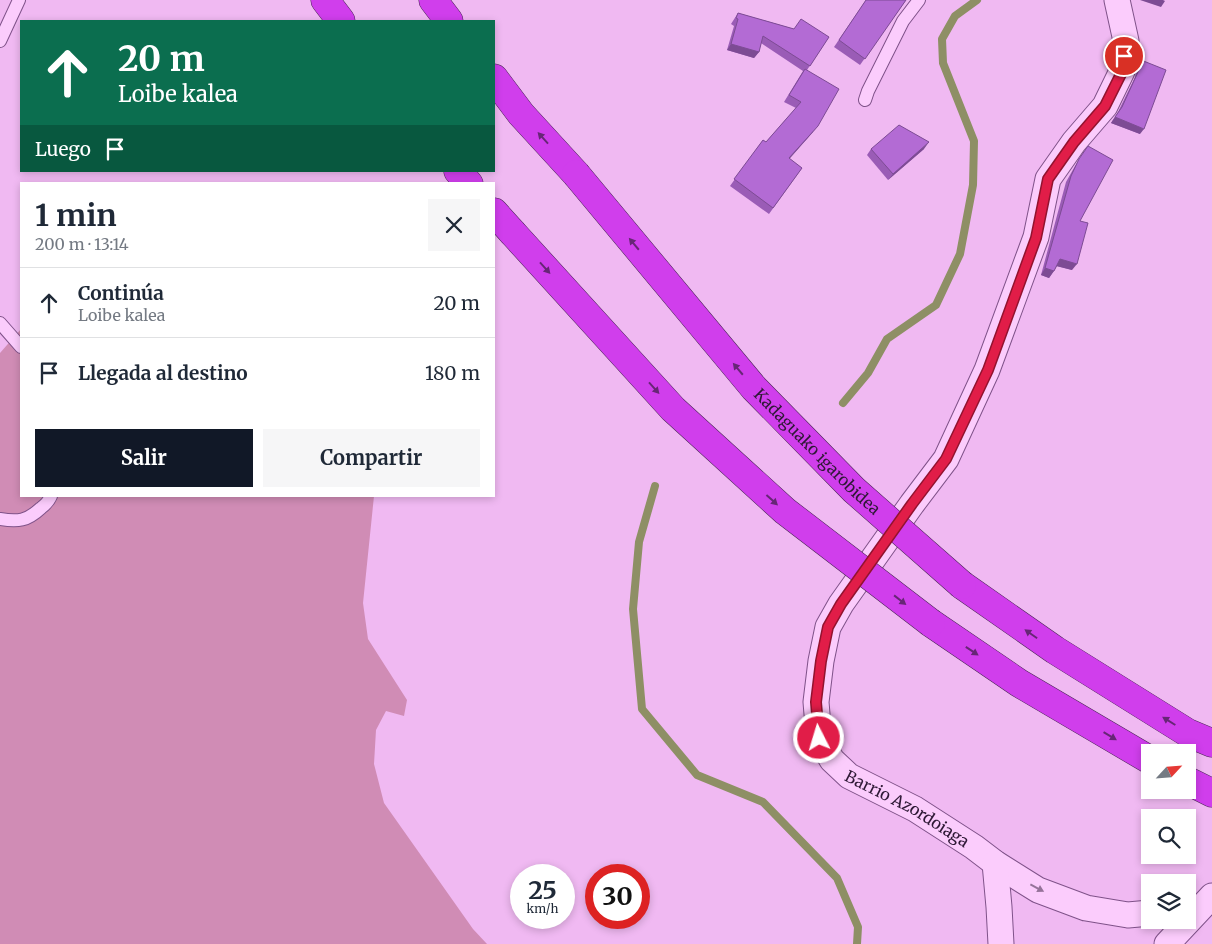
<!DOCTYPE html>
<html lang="es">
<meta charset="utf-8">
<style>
:root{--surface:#fff;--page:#f6f6f7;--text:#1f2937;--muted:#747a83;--line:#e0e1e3;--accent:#111827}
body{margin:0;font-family:Merriweather,serif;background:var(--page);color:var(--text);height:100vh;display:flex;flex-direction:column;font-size:19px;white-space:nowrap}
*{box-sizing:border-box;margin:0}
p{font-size:16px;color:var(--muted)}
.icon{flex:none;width:28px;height:28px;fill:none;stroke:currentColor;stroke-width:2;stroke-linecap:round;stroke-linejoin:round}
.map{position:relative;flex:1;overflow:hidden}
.details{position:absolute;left:20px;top:182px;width:475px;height:315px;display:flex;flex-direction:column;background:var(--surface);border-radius:0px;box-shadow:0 2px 8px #0003}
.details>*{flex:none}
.banner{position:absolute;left:20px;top:20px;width:475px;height:152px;border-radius:0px;box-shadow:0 2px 8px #0003;background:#0b6e4f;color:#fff;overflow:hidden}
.needle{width:32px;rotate:64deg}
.buttons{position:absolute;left:1141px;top:744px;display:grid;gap:10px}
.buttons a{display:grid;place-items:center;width:55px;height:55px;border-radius:0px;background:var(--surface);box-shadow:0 2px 8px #0003;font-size:25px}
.speed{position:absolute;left:510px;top:864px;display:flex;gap:10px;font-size:25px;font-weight:700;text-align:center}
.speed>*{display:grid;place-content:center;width:65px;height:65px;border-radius:50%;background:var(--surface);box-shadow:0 2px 8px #0003;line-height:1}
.speed small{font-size:12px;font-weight:400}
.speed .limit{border:8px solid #d22;background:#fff;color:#111}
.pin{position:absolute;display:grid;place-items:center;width:42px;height:42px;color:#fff;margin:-21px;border:2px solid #fff;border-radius:50%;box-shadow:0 1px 5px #0007}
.me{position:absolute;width:55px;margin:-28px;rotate:355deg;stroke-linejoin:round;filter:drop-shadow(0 0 4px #0008)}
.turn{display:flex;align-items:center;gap:18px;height:105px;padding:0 15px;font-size:22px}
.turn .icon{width:65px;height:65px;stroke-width:2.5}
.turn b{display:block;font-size:35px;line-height:42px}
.then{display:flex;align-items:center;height:48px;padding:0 15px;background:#0003;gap:10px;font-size:19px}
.round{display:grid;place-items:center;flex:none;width:52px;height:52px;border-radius:0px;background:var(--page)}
.headline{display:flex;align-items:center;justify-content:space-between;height:85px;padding:0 15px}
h1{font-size:30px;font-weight:700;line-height:38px}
.action{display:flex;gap:10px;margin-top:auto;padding:10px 15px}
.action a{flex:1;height:58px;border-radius:0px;background:var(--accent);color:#fff;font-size:20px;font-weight:700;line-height:58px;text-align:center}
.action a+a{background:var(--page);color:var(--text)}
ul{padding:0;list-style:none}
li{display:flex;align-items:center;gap:15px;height:70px;padding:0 15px;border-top:1px solid var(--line)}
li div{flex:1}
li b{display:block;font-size:19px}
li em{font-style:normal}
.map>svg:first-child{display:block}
.green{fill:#d08cb5}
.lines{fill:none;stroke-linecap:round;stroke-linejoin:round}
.stream{stroke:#8e8f65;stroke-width:8}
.service-casing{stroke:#7f5289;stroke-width:14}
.minor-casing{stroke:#7f5289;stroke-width:27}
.motorway-casing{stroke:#4a2856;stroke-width:29}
.service{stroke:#fbccfc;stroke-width:12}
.minor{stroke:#fbccfc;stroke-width:25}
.motorway{stroke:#d03eec;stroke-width:28}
.motorway-bridge-casing{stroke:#4a2856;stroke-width:29;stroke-linecap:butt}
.motorway-bridge{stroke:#d03eec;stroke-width:28}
.wall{fill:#9a5cb6}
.shaded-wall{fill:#7d4b94}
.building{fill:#b36bd4;stroke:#7d4b94}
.oneway{fill:#672676}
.oneway2{fill:#957299}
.route-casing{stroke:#92132f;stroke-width:12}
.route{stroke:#e11d48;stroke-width:9}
.labels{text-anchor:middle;stroke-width:4.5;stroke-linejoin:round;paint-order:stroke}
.street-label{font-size:16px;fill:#2f1936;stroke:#f8c9f9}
</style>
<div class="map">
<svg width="1212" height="944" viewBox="0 0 1212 944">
<rect width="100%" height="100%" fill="#f0b9f2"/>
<!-- green -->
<polygon class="green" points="21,329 21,496 374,496 363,603 368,639 407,700 404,716 386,711 376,730 374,764 384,803 473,929 487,944 0,944 0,353"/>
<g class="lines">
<!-- stream -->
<g class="stream">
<polyline points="843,403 868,373 887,339 936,305 960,254 973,185 974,141 943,63 942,39 955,16 977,0"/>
<polyline points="655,486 639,542 633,609 642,709 697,775 763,802 837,878 858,927 857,944"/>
</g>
<!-- service casing -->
<g class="service-casing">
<g id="service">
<polyline points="0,41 19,0"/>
<polyline points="865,100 868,91 903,21 919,0"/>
<polyline points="0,323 21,347"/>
<path d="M0,519c18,3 27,2 41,-11 4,-3 8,-7 10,-12"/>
</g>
</g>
<!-- minor casing -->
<g class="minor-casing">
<g id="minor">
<path id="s1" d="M1117,0l9,41 -4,30 -17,35 -31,36 -26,37 -12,58 -49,133 -41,89 -34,45 -71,100 -13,23 -7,34 -5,41 3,36 13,22 17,16 66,33 59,38 21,16 43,27 48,18 42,7 22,-2"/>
<polyline points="995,863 999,907 1001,944"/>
<polyline points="1167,944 1212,896"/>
</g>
</g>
<!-- motorway casing -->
<g class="motorway-casing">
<g id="motorway">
<polyline points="325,0 341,21"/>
<polyline points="433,0 449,21"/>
<polyline points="494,78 521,114 576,174"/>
<polyline points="458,171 469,184"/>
<polyline points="494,212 512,232"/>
<polyline points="962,585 1055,650 1188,733 1212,743"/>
<polyline points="931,623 1019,683 1150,760"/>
<polyline points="1188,781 1212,793"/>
</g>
</g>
<!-- service -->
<use href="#service" class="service"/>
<!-- minor -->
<use href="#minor" class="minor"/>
<!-- motorway -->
<use href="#motorway" class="motorway"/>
<!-- motorway-bridge casing -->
<g class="motorway-bridge-casing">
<g id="motorway-bridge">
<path id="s2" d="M576,174l178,214 100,102 108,95"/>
<polyline points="512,232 673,409 785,511 931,623"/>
</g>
</g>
<!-- motorway-bridge -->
<use href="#motorway-bridge" class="motorway-bridge"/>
</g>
<!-- wall -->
<g class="wall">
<polygon points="866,0 906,0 860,65 834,47"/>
<polygon points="738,13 794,29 829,37 807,70 813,132 789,159 802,168 769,214 730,186 763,140 766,142 796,108 784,102 803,71 761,43 759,52 754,58 727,50 734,26 731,24"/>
<polygon points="1141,60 1140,134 1111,123 1118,112 1135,77 1137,65"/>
<polygon points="1088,146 1080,221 1072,270 1057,266 1049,278 1041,275 1066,182 1075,166"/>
<polygon points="871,149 924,149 888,180 867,155"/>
</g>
<!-- shaded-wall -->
<g class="shaded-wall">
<polygon points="1140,0 1163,0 1165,1 1161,7"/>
<polygon points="731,44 759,52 754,58 727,50"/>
<polygon points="1115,117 1144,129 1140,134 1111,123"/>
<polygon points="818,126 813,132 784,165 789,158"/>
<polygon points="929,142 924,149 888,180 893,174"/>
<polygon points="1060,259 1077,264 1072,270 1056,266"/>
<polygon points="1045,268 1054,271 1049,278 1041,275"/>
</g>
<!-- building -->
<g class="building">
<polygon points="866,0 906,0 865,59 839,40"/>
<polygon points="738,13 794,29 801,19 829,37 810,66 763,36 759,52 731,44 738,19 736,18"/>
<polygon points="1141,60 1166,70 1144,129 1115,117 1122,107 1138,72"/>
<polygon points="805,69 839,89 818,126 789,158 802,168 773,208 734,179 763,140 766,142 801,102 789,95"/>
<polygon points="899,125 929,142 893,174 871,149"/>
<polygon points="1088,146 1113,160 1080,221 1088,223 1077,264 1060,259 1054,271 1045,268 1071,176 1079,159"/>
</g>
<!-- one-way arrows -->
<defs><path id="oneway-solid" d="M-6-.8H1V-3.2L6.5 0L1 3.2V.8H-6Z" transform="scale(1.25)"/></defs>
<g class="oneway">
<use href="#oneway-solid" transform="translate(543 138) rotate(-132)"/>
<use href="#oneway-solid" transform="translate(634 244) rotate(-130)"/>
<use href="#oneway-solid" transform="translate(545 268) rotate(48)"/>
<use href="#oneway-solid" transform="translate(738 369) rotate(-130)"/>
<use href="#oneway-solid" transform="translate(654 388) rotate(48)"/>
<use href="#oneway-solid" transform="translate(772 500) rotate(42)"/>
<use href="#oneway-solid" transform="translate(900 600) rotate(38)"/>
<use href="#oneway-solid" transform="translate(1031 634) rotate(-145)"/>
<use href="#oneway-solid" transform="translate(972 651) rotate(34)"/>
<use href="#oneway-solid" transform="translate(1169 721) rotate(-148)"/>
<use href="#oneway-solid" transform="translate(1110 736) rotate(31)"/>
</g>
<use class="oneway2" href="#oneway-solid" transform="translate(1037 888) rotate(28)"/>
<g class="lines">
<!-- route casing -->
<g class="route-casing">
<polyline id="route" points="819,738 816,702 821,661 828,627 841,604 912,504 946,459 988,370 1036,238 1048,179 1074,142 1105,106 1122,72 1124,56"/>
</g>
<!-- route -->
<use href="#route" class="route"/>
</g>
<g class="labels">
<!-- street labels -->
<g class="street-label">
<text dy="6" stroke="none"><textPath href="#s2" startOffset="368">Kadaguako igarobidea</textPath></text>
<text dy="6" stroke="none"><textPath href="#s1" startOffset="936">Barrio Azordoiaga</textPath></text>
</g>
</g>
</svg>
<div class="buttons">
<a><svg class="needle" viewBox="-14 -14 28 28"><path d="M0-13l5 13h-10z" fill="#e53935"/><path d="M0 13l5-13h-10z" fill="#747a83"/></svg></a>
<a><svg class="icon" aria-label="search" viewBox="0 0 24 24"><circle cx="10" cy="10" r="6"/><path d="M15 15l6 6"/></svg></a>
<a><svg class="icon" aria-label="layers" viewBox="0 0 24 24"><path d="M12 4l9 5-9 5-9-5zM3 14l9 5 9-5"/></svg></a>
</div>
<div class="speed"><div>25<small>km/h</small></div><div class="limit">30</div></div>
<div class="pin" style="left:1124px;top:56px;background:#d93025"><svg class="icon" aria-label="arrive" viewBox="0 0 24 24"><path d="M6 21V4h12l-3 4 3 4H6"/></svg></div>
<svg class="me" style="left:819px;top:738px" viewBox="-20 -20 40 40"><circle r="17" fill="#e11d48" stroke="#fff" stroke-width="3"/><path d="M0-11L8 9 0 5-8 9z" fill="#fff"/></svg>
<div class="banner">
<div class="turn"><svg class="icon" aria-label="ahead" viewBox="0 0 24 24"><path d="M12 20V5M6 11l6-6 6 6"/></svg><div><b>20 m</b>Loibe kalea</div></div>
<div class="then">Luego<svg class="icon" aria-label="arrive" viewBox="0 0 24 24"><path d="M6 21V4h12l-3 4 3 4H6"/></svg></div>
</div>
<section class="details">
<div class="headline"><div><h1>1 min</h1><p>200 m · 13:14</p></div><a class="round"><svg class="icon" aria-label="close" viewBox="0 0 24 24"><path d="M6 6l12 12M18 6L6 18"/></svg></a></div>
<ul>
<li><svg class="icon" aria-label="ahead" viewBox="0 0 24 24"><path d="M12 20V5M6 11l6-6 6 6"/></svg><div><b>Continúa</b><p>Loibe kalea</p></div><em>20 m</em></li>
<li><svg class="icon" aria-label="arrive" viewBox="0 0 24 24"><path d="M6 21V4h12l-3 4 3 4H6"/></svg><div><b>Llegada al destino</b></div><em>180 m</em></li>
</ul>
<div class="action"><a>Salir</a><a>Compartir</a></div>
</section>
</div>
